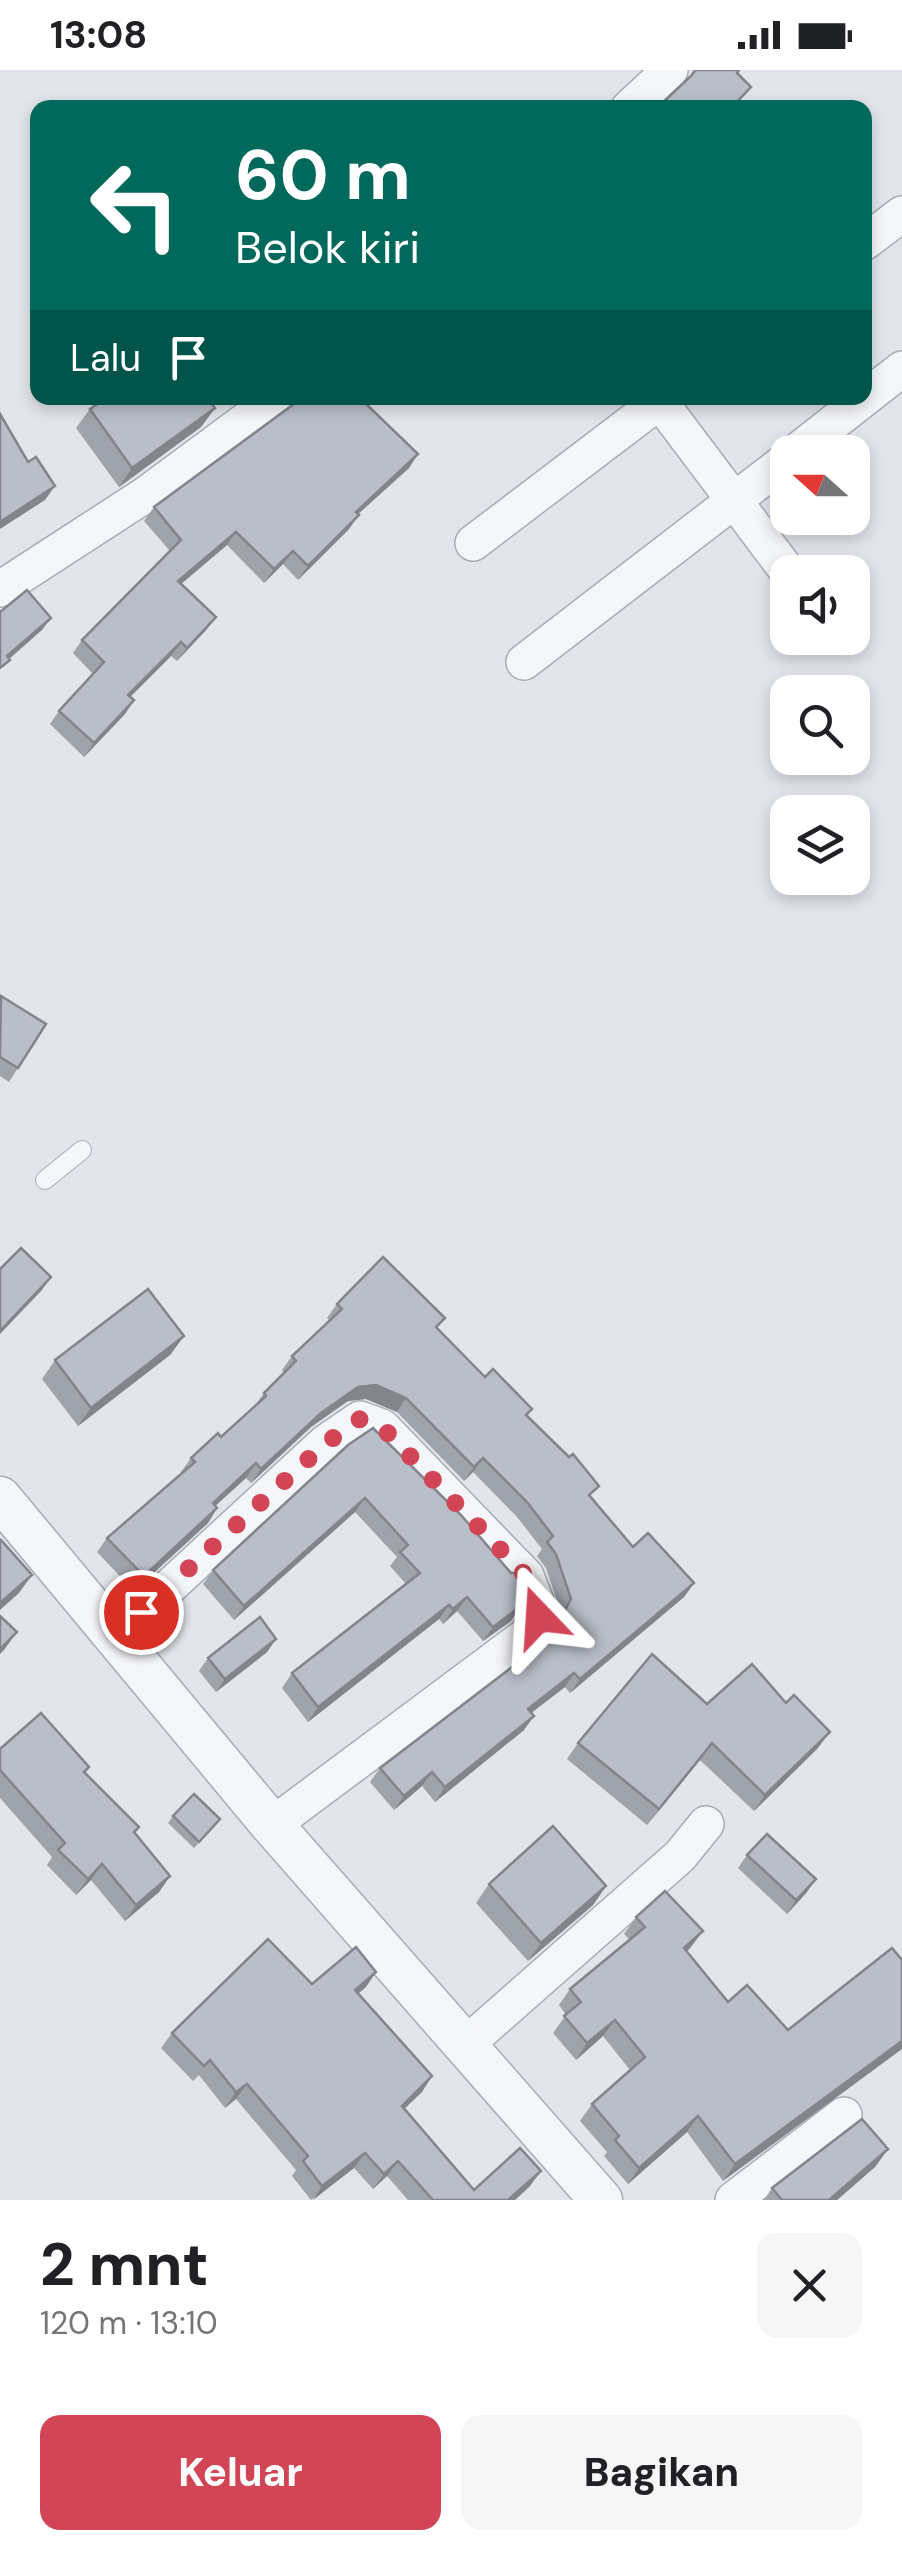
<!DOCTYPE html>
<html lang="id">
<meta charset="utf-8">
<style>
:root{--surface:#fff;--page:#f6f6f6;--text:#202124;--muted:#757577;--accent:#d24556}
body{margin:0;font-family:"DM Sans",sans-serif;background:var(--page);color:var(--text);height:100vh;display:flex;flex-direction:column;font-size:38px;white-space:nowrap}
*{box-sizing:border-box;margin:0}
p{font-size:32px;color:var(--muted)}
.icon{flex:none;width:55px;height:55px;fill:none;stroke:currentColor;stroke-width:2;stroke-linecap:round;stroke-linejoin:round}
.map{position:relative;height:2130px;overflow:hidden}
.panel{display:flex;flex-direction:column;background:var(--surface);flex:1}
.panel>*{flex:none}
.guide{position:absolute;left:30px;top:30px;width:842px;height:305px;border-radius:20px;box-shadow:0 5px 15px #0003;background:#00695c;color:#fff;overflow:hidden}
.needle{width:65px;rotate:291deg}
.buttons{position:absolute;left:770px;top:365px;display:grid;gap:20px}
.buttons a{display:grid;place-items:center;width:100px;height:100px;border-radius:20px;background:var(--surface);box-shadow:0 5px 15px #0003;font-size:50px}
.pin{position:absolute;display:grid;place-items:center;width:85px;height:85px;color:#fff;margin:-42px;border:5px solid #fff;border-radius:50%;box-shadow:0 2px 10px #0007}
.me{position:absolute;width:110px;margin:-55px;rotate:340deg;stroke-linejoin:round;filter:drop-shadow(0 0 8px #0008)}
.turn{display:flex;align-items:center;gap:35px;height:210px;padding:0 40px;font-size:45px}
.turn .icon{width:130px;height:130px;stroke-width:2.5}
.turn b{display:block;font-size:70px;line-height:85px}
.then{display:flex;align-items:center;height:95px;padding:0 40px;background:#0003;gap:20px;font-size:38px}
.round{display:grid;place-items:center;flex:none;width:105px;height:105px;border-radius:20px;background:var(--page)}
.headline{display:flex;align-items:center;justify-content:space-between;height:170px;padding:0 40px}
h1{font-size:60px;font-weight:800;line-height:75px}
.button{display:flex;gap:20px;margin-top:auto;padding:20px 40px}
.button a{flex:1;height:115px;border-radius:20px;background:var(--accent);color:#fff;font-size:40px;font-weight:800;line-height:115px;text-align:center}
.button a+a{background:var(--page);color:var(--text)}
.status{display:flex;justify-content:space-between;align-items:center;height:70px;padding:0 50px;background:var(--surface);direction:ltr}
.status svg{height:28px;fill:currentColor}
.map>svg:first-child{display:block}
.lines{fill:none;stroke-linecap:round;stroke-linejoin:round}
.service-casing{stroke:#a7acb5;stroke-width:20}
.minor-casing{stroke:#a7acb5;stroke-width:38}
.tertiary-casing{stroke:#a7acb5;stroke-width:45}
.service{stroke:#f5f6f9;stroke-width:18}
.minor{stroke:#f5f6f9;stroke-width:35}
.tertiary{stroke:#f5f6f9;stroke-width:42}
.wall{fill:#9fa3ac}
.shaded-wall{fill:#82858c}
.building{fill:#b9bec8;stroke:#82858c;stroke-width:2.5}
.route{stroke:#d24556;stroke-width:18;stroke-dasharray:0 32.4}
</style>
<div class="status"><b>13:08</b><svg viewBox="0 0 49 12"><path d="M0 12V9h3v3zM5 12V6h3v6zM10 12V3h3v9zM15 12V0h3v12zM26 1h20v11H26zM47 4h2v5h-2z"/></svg></div>
<div class="map">
<svg width="902" height="2130" viewBox="0 0 902 2130">
<rect width="100%" height="100%" fill="#e2e5eb"/>
<g class="lines">
<!-- service casing -->
<g class="service-casing">
<polyline id="service" points="45,1110 82,1080"/>
</g>
<!-- minor casing -->
<g class="minor-casing">
<g id="minor">
<polyline points="629,38 670,0"/>
<polyline points="865,172 902,144"/>
<polyline points="657,328 788,502"/>
<polyline points="796,382 902,299"/>
<polyline points="473,473 664,328"/>
<polyline points="0,519 145,425 276,328"/>
<polyline points="524,592 788,389"/>
<polyline points="115,1567 325,1373 360,1349 382,1357 526,1506 540,1542 527,1565 272,1755"/>
<polyline points="463,1977 680,1786 706,1754"/>
<polyline points="733,2130 844,2045"/>
</g>
</g>
<!-- tertiary casing -->
<g class="tertiary-casing">
<polyline id="tertiary" points="0,1428 272,1755 601,2130"/>
</g>
<!-- service -->
<use href="#service" class="service"/>
<!-- minor -->
<use href="#minor" class="minor"/>
<!-- tertiary -->
<use href="#tertiary" class="tertiary"/>
</g>
<!-- wall -->
<g class="wall">
<polygon points="215,338 201,357 119,417 76,358 90,339"/>
<polygon points="409,398 358,444 349,459 298,510 283,494 264,513 227,475 181,514 216,547 206,560 177,591 171,586 130,627 134,630 125,644 84,687 50,654 59,641 93,604 73,583 82,570 170,481 144,451 154,437"/>
<polygon points="0,928 18,998 9,1012 0,1006"/>
<polygon points="337,1234 438,1259 485,1307 527,1346 591,1428 633,1477 694,1513 684,1527 570,1623 565,1617 531,1643 524,1660 435,1732 422,1716 394,1740 370,1712 380,1698 546,1571 561,1543 546,1498 537,1486 542,1479 517,1447 473,1402 464,1411 397,1342 366,1329 348,1331 311,1357 251,1413 246,1408 215,1436 217,1438 208,1453 134,1521 97,1482 107,1468 182,1403 181,1402 191,1388 221,1367 254,1337 264,1323 284,1303 282,1300 292,1286 330,1251 327,1248"/>
<polygon points="184,1266 170,1285 78,1356 42,1309 55,1290"/>
<polygon points="348,1375 511,1551 483,1571 457,1541 443,1554 439,1549 308,1652 282,1618 292,1603 406,1514 390,1496 397,1487 355,1442 234,1550 203,1514 213,1500"/>
<polygon points="276,1569 267,1582 216,1622 199,1601 208,1588"/>
<polygon points="707,1634 818,1678 754,1741 700,1690 647,1755 567,1689 578,1673"/>
<polygon points="0,1679 89,1697 85,1703 139,1757 135,1763 170,1806 159,1822 125,1851 91,1810 76,1825 47,1795 52,1787 0,1728"/>
<polygon points="173,1746 215,1756 194,1778 168,1753"/>
<polygon points="747,1785 807,1822 787,1844 738,1798"/>
<polygon points="489,1814 606,1816 593,1835 528,1891 476,1833"/>
<polygon points="636,1847 691,1877 687,1881 728,1932 788,1960 892,1878 723,2111 687,2062 628,2114 604,2086 607,2082 580,2051 592,2034 630,2000 603,1966 576,1990 553,1963 566,1945 559,1935 570,1919 630,1870 624,1864"/>
<polygon points="312,1914 366,1917 358,1924 422,2022 404,2039 474,2120 530,2116 515,2130 408,2130 387,2106 373,2119 354,2098 311,2130 292,2106 296,2100 236,2029 225,2038 199,2005 193,2011 161,1978 172,1963"/>
<polygon points="888,2079 875,2097 837,2130 764,2130 772,2118"/>
</g>
<!-- shaded-wall -->
<g class="shaded-wall">
<polygon points="215,338 201,357 119,417 132,398"/>
<polygon points="418,384 409,398 346,455 356,442"/>
<polygon points="55,416 45,430 0,459 0,452"/>
<polygon points="359,445 349,459 298,510 308,496"/>
<polygon points="236,462 227,475 168,525 178,511"/>
<polygon points="293,481 283,494 264,513 274,499"/>
<polygon points="216,547 206,560 177,591 187,578"/>
<polygon points="51,548 42,560 0,597 7,586"/>
<polygon points="181,572 171,586 119,638 128,625"/>
<polygon points="134,630 125,644 84,687 94,673"/>
<polygon points="51,1207 42,1220 0,1264 0,1261"/>
<polygon points="184,1266 170,1285 78,1356 91,1338"/>
<polygon points="376,1315 406,1328 397,1342 366,1329 348,1331 311,1357 251,1413 261,1399 321,1343 358,1317"/>
<polygon points="483,1388 473,1402 464,1411 474,1397"/>
<polygon points="256,1393 246,1408 203,1447 213,1433"/>
<polygon points="365,1428 355,1442 234,1550 244,1536"/>
<polygon points="217,1438 208,1453 134,1521 144,1506"/>
<polygon points="32,1505 19,1523 0,1540 0,1533"/>
<polygon points="694,1513 684,1527 570,1623 580,1609"/>
<polygon points="467,1527 457,1541 443,1554 453,1539"/>
<polygon points="449,1535 439,1549 308,1652 318,1637"/>
<polygon points="521,1536 511,1551 483,1571 493,1557"/>
<polygon points="17,1562 4,1580 0,1584 0,1579"/>
<polygon points="276,1569 267,1582 216,1622 225,1609"/>
<polygon points="574,1603 565,1617 518,1653 528,1639"/>
<polygon points="534,1646 524,1660 435,1732 445,1717"/>
<polygon points="830,1662 818,1678 754,1741 765,1725"/>
<polygon points="712,1673 700,1690 647,1755 659,1739"/>
<polygon points="432,1702 422,1716 394,1740 404,1726"/>
<polygon points="102,1794 91,1810 76,1825 88,1809"/>
<polygon points="170,1806 159,1822 125,1851 136,1835"/>
<polygon points="816,1809 807,1822 787,1844 796,1830"/>
<polygon points="606,1816 593,1835 528,1891 541,1873"/>
<polygon points="703,1861 691,1877 673,1895 684,1878"/>
<polygon points="376,1902 366,1917 344,1935 355,1920"/>
<polygon points="615,1950 603,1966 576,1990 587,1973"/>
<polygon points="902,1971 902,1979 723,2111 735,2094"/>
<polygon points="432,2006 422,2022 391,2051 402,2036"/>
<polygon points="247,2014 236,2029 225,2038 236,2022"/>
<polygon points="698,2046 687,2062 628,2114 639,2098"/>
<polygon points="888,2079 875,2097 837,2130 829,2130"/>
<polygon points="365,2083 354,2098 313,2130 322,2116"/>
<polygon points="398,2091 387,2106 373,2119 384,2104"/>
<polygon points="541,2101 530,2116 515,2130 508,2130"/>
</g>
<!-- building -->
<g class="building">
<polygon points="695,0 739,0 737,3 751,17 731,38 657,38 692,5"/>
<polygon points="106,328 207,328 215,338 132,398 90,339"/>
<polygon points="302,328 360,328 418,384 356,442 359,445 308,496 293,481 274,499 236,462 178,511 216,547 187,578 181,572 128,625 134,630 94,673 59,641 104,592 82,570 181,470 154,437"/>
<polygon points="0,344 28,392 36,387 55,416 0,452"/>
<polygon points="27,520 51,548 7,586 10,590 0,598 0,542"/>
<polygon points="1,926 46,954 18,998 0,987"/>
<polygon points="21,1178 51,1207 0,1261 0,1199"/>
<polygon points="383,1187 445,1248 436,1257 485,1307 493,1299 532,1339 526,1345 569,1387 573,1384 599,1416 589,1425 633,1477 648,1463 694,1513 580,1609 574,1603 528,1639 534,1646 445,1717 432,1702 404,1726 380,1698 550,1568 571,1529 556,1484 547,1472 553,1466 527,1432 483,1388 474,1397 406,1328 376,1315 358,1317 321,1343 261,1399 256,1393 213,1433 217,1438 144,1506 107,1468 195,1392 191,1388 218,1363 221,1367 266,1326 264,1323 296,1291 292,1286 342,1239 337,1234"/>
<polygon points="148,1219 184,1266 91,1338 55,1290"/>
<polygon points="373,1358 461,1445 511,1503 518,1503 527,1526 521,1536 493,1557 467,1527 453,1539 449,1535 318,1637 292,1603 420,1503 400,1482 408,1475 365,1428 244,1536 213,1500 348,1375"/>
<polygon points="1,1470 32,1505 0,1533 0,1471"/>
<polygon points="0,1546 17,1562 0,1579"/>
<polygon points="260,1547 276,1569 225,1609 208,1588"/>
<polygon points="652,1584 707,1634 752,1594 786,1633 794,1625 830,1662 765,1725 712,1673 659,1739 578,1673"/>
<polygon points="41,1643 89,1697 84,1702 139,1757 134,1762 170,1806 136,1835 102,1794 88,1809 58,1780 65,1773 0,1700 0,1679"/>
<polygon points="194,1724 220,1749 199,1772 173,1746"/>
<polygon points="553,1756 606,1816 541,1873 489,1814"/>
<polygon points="767,1764 816,1809 796,1830 747,1785"/>
<polygon points="665,1821 703,1861 684,1878 728,1932 747,1915 788,1960 892,1878 902,1890 902,1971 735,2094 698,2046 639,2098 615,2070 619,2066 592,2034 645,1987 615,1950 587,1973 564,1946 581,1932 570,1919 645,1857 636,1847"/>
<polygon points="268,1869 312,1914 356,1877 376,1902 355,1920 432,2006 402,2036 474,2120 520,2078 541,2101 508,2130 433,2130 398,2091 384,2104 365,2083 322,2116 303,2091 308,2086 247,2014 236,2022 210,1990 204,1996 172,1963"/>
<polygon points="862,2049 888,2079 829,2130 782,2130 772,2118"/>
</g>
<g class="lines">
<!-- route -->
<polyline class="route" points="141,1542 326,1373 360,1349 382,1357 526,1506 539,1547"/>
</g>
</svg>
<div class="buttons">
<a><svg class="needle" viewBox="-14 -14 28 28"><path d="M0-13l5 13h-10z" fill="#e53935"/><path d="M0 13l5-13h-10z" fill="#757577"/></svg></a>
<a><svg class="icon" aria-label="sound" viewBox="0 0 24 24"><path d="M4 9h4l5-4v14l-5-4H4zM17 9q2 3 0 6"/></svg></a>
<a><svg class="icon" aria-label="search" viewBox="0 0 24 24"><circle cx="10" cy="10" r="6"/><path d="M15 15l6 6"/></svg></a>
<a><svg class="icon" aria-label="layers" viewBox="0 0 24 24"><path d="M12 4l9 5-9 5-9-5zM3 14l9 5 9-5"/></svg></a>
</div>
<div class="pin" style="left:141px;top:1542px;background:#d93025"><svg class="icon" aria-label="arrive" viewBox="0 0 24 24"><path d="M6 21V4h12l-3 4 3 4H6"/></svg></div>
<svg class="me" style="left:539px;top:1547px" viewBox="-20 -20 40 40"><path d="M0-17L14 15 0 8-14 15z" fill="#d24556" stroke="#fff" stroke-width="4"/></svg>
<div class="guide">
<div class="turn"><svg class="icon" aria-label="left" viewBox="0 0 24 24"><path d="M17 20v-9H6M10 6l-5 5 5 5"/></svg><div><b>60 m</b>Belok kiri</div></div>
<div class="then">Lalu<svg class="icon" aria-label="arrive" viewBox="0 0 24 24"><path d="M6 21V4h12l-3 4 3 4H6"/></svg></div>
</div>
</div>
<section class="panel">
<div class="headline"><div><h1>2 mnt</h1><p>120 m · 13:10</p></div><a class="round"><svg class="icon" aria-label="close" viewBox="0 0 24 24"><path d="M6 6l12 12M18 6L6 18"/></svg></a></div>
<div class="button"><a>Keluar</a><a>Bagikan</a></div>
</section>
